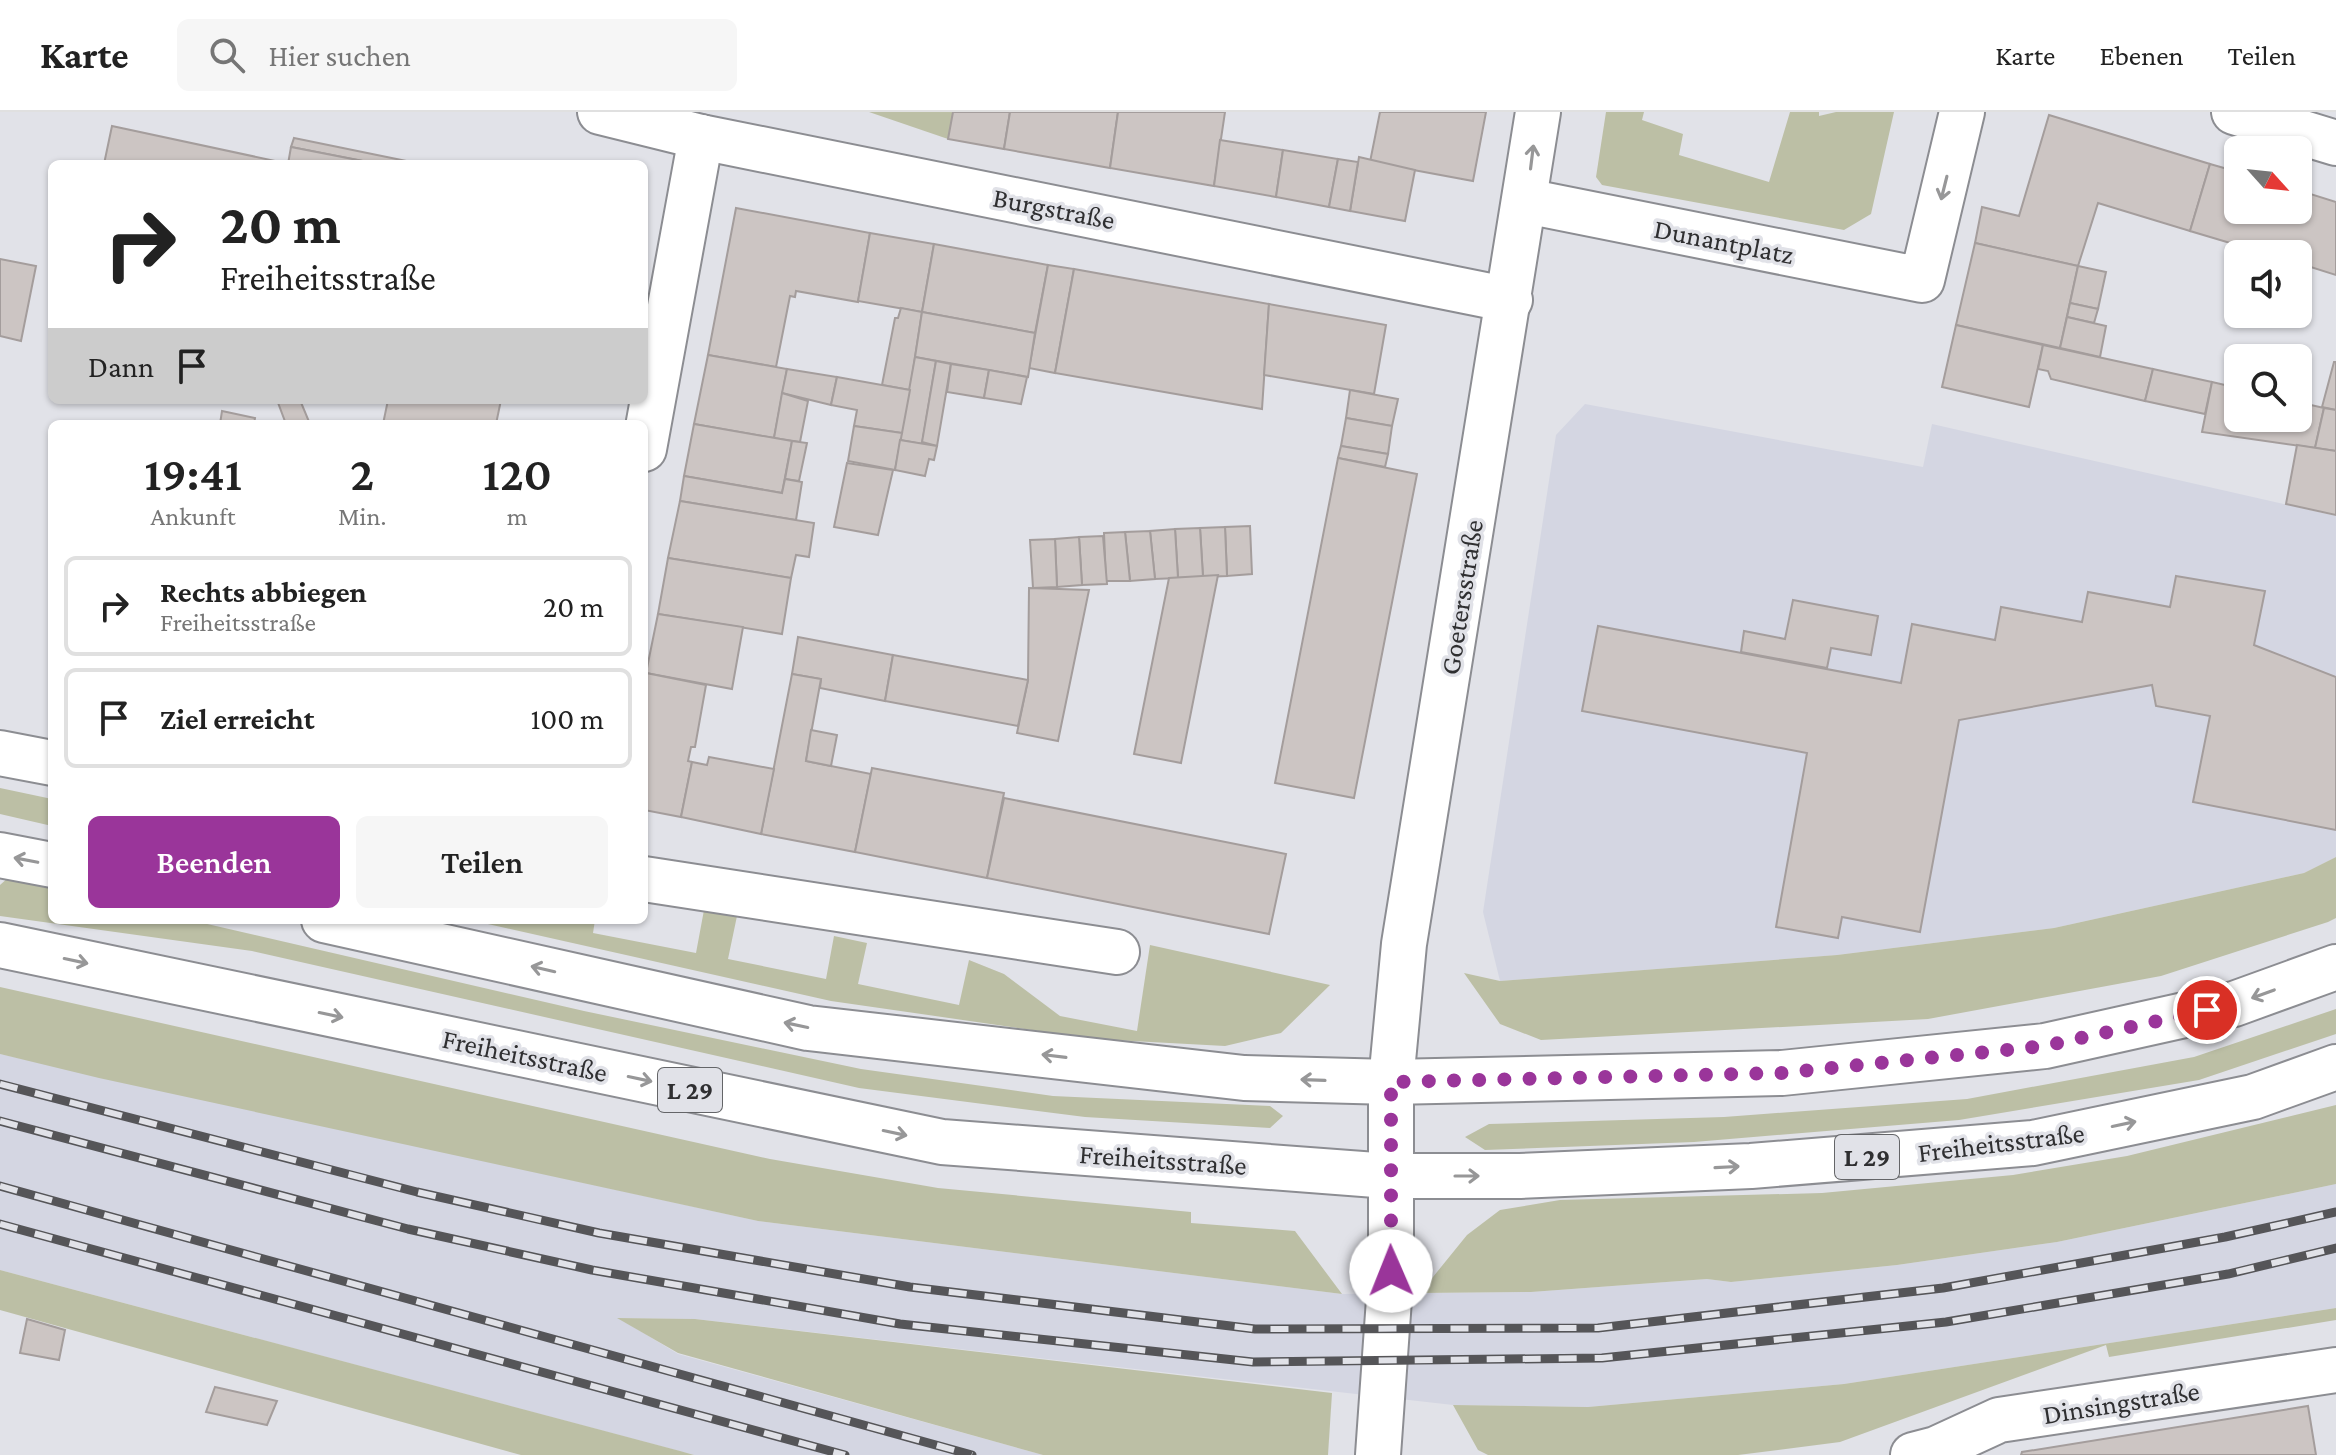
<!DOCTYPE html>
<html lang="de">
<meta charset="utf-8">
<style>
:root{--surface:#fff;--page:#f6f6f6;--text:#222;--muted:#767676;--line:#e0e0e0;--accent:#9a359a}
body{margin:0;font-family:"Crimson Pro",serif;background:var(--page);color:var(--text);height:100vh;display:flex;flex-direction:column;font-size:30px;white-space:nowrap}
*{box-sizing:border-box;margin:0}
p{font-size:26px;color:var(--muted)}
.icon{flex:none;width:44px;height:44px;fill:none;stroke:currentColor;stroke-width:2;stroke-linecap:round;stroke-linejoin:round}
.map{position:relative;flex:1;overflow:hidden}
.details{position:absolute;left:48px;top:308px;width:600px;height:504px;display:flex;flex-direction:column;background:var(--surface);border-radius:12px;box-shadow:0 2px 6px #0004}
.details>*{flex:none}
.top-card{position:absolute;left:48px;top:48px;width:600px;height:244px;border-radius:12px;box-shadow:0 2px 6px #0004;background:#fff;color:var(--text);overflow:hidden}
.needle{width:52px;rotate:117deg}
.fabs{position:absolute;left:2224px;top:24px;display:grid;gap:16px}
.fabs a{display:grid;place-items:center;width:88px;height:88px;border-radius:12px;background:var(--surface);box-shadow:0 2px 6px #0004;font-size:40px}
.pin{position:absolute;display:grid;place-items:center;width:68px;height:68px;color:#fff;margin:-34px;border:4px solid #fff;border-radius:50%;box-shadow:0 2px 8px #0007}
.me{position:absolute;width:88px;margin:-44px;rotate:359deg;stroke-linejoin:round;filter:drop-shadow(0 0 6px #0008)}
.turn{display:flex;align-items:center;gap:28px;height:168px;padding:0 40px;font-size:36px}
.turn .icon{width:104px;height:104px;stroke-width:2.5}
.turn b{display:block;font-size:56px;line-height:68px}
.then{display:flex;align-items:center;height:76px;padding:0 40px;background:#0003;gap:16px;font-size:30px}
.eta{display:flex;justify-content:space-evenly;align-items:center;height:136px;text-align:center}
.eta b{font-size:48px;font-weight:600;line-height:56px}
.button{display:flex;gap:16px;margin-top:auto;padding:16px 40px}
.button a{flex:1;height:92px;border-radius:12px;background:var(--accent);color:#fff;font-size:32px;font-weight:600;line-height:92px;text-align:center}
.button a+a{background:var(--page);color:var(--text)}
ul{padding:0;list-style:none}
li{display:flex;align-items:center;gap:24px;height:100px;margin:0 16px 12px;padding:0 24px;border:4px solid var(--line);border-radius:12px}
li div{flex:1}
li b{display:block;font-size:30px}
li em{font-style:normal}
header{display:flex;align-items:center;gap:48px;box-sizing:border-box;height:112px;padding:0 40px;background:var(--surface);border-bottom:2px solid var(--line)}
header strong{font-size:38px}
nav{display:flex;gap:44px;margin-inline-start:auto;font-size:28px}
.search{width:560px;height:72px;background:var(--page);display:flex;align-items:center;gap:20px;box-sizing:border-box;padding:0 28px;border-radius:12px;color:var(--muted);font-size:30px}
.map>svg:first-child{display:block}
.built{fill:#d4d6e2}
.green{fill:#bcbfa5}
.building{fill:#ccc5c3;stroke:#a49d9c;stroke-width:2}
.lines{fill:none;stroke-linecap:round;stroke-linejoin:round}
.street-casing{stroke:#8c8d92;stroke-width:48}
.secondary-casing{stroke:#8c8d92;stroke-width:48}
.primary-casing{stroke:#8c8d92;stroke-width:48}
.street{stroke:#fff;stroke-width:44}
.secondary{stroke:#fff;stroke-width:44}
.primary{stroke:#fff;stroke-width:44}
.rail-casing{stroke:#555558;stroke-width:9}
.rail{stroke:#e1e2e8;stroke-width:6;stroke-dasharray:18;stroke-linecap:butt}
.oneway{stroke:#979798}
.route{stroke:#9a359a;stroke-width:14;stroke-dasharray:0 25.2}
.labels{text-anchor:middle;stroke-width:7;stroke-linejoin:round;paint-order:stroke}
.shield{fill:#e1e2e8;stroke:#646568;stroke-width:2}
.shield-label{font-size:26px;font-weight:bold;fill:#2f2f31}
.street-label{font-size:28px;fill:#2f2f31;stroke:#e1e2e8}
</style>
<header>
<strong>Karte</strong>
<div class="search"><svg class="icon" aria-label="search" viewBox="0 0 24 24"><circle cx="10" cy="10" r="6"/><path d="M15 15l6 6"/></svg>Hier suchen</div>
<nav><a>Karte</a><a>Ebenen</a><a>Teilen</a></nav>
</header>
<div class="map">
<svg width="2336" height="1343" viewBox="0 0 2336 1343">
<rect width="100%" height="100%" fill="#e1e2e8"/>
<!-- built -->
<g class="built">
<polygon points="1585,292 1923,355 1932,312 2336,404 2336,745 2304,761 2054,816 1837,843 1500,869 1483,800 1556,323"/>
<polygon points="0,942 758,1109 1342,1182 1531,1180 1707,1167 1731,1170 1897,1153 2057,1130 2336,1072 2336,1196 1844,1272 1588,1295 1453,1293 695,1207 619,1206 678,1242 1043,1343 694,1343 0,1158"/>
</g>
<!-- green -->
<g class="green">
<polygon points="869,0 953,0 948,27"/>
<polygon points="1606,0 1644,0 1642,8 1683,22 1679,43 1769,70 1790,0 1819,0 1819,4 1836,0 1894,0 1871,102 1844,118 1602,73 1596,65"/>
<polygon points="0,676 52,687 52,714 0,702"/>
<polygon points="2336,745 2336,806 2328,810 2161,864 1928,907 1541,928 1500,912 1464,861 1500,869 1837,843 2054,816 2304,761"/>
<polygon points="9,765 52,775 52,808 190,808 584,899 861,957 1053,984 1270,994 1283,1004 1270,1016 1085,1005 859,976 252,839 0,804 0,773"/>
<polygon points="704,798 737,804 728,847 826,867 834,824 867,831 858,872 959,893 969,848 1004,862 1060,904 1137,919 1150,833 1330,873 1281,921 1225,934 1095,927 831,889 470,808 595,808 593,821 696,841"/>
<polygon points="0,875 770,1047 938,1076 1191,1100 1191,1111 1295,1119 1342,1182 758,1109 99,966 0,942"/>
<polygon points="2336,897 2336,922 2199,968 1959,1008 1694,1030 1485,1038 1465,1025 1489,1012 1724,1005 1967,987 2194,945"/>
<polygon points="2336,993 2336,1072 2057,1130 1897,1153 1731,1170 1707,1167 1531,1180 1420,1181 1467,1123 1500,1098 1560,1088 1822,1081 2013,1063 2127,1044"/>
<polygon points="0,1158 680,1339 694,1343 521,1343 0,1198"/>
<polygon points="2336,1196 2336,1208 2109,1245 2106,1233 1840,1330 1738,1343 1488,1343 1478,1338 1453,1293 1588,1295 1844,1272"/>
<polygon points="617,1206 695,1207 1332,1281 1328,1343 1043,1343 678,1241"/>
</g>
<!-- building -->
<g class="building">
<polygon points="953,0 1010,0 1004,37 948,27"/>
<polygon points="1010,0 1118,0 1110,56 1004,37"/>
<polygon points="1118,0 1225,0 1214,74 1110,56"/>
<polygon points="1380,0 1486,0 1473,69 1370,50"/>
<polygon points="2049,3 2210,52 2190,119 2098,91 2078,154 1975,131 1982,95 2019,104"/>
<polygon points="112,14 280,50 280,52 104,52"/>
<polygon points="294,26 421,52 378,52 291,35"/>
<polygon points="1220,28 1283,38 1276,85 1214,74"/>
<polygon points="291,35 378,52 288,52"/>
<polygon points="1283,38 1338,47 1329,95 1276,85"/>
<polygon points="1359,45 1415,58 1405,109 1350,99"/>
<polygon points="1338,47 1358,50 1350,99 1329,95"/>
<polygon points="2210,52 2238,60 2238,98 2298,98 2298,78 2336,90 2336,163 2298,151 2298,142 2267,142 2190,119"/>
<polygon points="736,96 870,121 858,190 796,179 795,185 790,184 776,255 708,243"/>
<polygon points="870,121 934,132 922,200 858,189"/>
<polygon points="1975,131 2078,154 2060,236 1956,213"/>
<polygon points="934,132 1048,153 1035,221 922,200"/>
<polygon points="0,147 36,154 21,229 0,224"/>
<polygon points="1048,153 1074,157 1055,261 1029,256"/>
<polygon points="2078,154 2106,160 2098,197 2070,191"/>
<polygon points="1074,157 1269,192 1262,297 1055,261"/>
<polygon points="2070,191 2098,197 2094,211 2067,205"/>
<polygon points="1269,192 1386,213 1374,282 1264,263"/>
<polygon points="901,196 922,200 910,278 882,273 895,206 898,206"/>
<polygon points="922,200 1035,221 1028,265 915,245"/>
<polygon points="2067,205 2106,214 2100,245 2060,236"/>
<polygon points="1956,213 2043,233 2029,295 1942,275"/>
<polygon points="2043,233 2153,257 2145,289 2051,267 2048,259 2038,257"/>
<polygon points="708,243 787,257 774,326 694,312"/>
<polygon points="915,245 936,249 922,332 900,328"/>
<polygon points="936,249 951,252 937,334 922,330"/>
<polygon points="2334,250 2336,250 2336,298 2322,295"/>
<polygon points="951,252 989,258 984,286 947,280"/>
<polygon points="787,257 837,265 831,293 782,281"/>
<polygon points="2153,257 2212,270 2205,302 2145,289"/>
<polygon points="989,258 1027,265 1021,292 984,286"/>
<polygon points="837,265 910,278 902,321 854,314 857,298 831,293"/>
<polygon points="2212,270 2238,276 2238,306 2298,306 2298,290 2324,296 2315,336 2202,320"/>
<polygon points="1350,278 1398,287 1392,314 1346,306"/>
<polygon points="782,281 808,289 800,330 774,326"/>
<polygon points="277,288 300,288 310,312 286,312"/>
<polygon points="388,288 501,288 496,312 383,312"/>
<polygon points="2324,296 2336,298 2336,339 2315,336"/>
<polygon points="222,299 255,306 254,312 220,312"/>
<polygon points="1346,306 1392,314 1388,342 1341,334"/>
<polygon points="694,312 792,329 782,381 684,364"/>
<polygon points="854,314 902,321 895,358 848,349"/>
<polygon points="900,328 937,334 934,348 929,347 925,364 895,358"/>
<polygon points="792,329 807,331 799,369 785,367"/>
<polygon points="2297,333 2336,339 2336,403 2286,392"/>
<polygon points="1341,334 1388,342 1385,355 1338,346"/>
<polygon points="1338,346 1417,362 1354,686 1275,671"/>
<polygon points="847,351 893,358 878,423 834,415"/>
<polygon points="684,364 782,381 785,367 802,370 796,408 680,389"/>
<polygon points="680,389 814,411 809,445 796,443 791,466 668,446"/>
<polygon points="1250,414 1252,462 1227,464 1225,415"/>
<polygon points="1225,415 1227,464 1203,465 1200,416"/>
<polygon points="1200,416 1203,465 1178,466 1175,417"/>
<polygon points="1175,417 1178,466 1155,467 1150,419"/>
<polygon points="1150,419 1155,467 1130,469 1125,420"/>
<polygon points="1125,420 1130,469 1106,469 1104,421"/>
<polygon points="1103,424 1107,472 1082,473 1079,425"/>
<polygon points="1079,425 1082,473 1057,475 1055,427"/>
<polygon points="1055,427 1057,475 1033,476 1030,428"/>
<polygon points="668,446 791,466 782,522 658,502"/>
<polygon points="1218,463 1181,651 1134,642 1169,466"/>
<polygon points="2176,464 2265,479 2254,533 2336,565 2336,718 2193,690 2210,604 2156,594 2152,573 1959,608 1920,820 1842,805 1838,826 1776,815 1807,641 1582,599 1598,514 1901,571 1912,512 1995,528 2001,495 2082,510 2088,480 2170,495"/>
<polygon points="1029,476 1089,478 1058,629 1017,621 1028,568"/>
<polygon points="1793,488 1878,504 1871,543 1831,536 1827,556 1741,540 1744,519 1785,527"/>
<polygon points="658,502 743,515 732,577 646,561"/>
<polygon points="798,525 893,543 885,589 820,576 821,567 792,562"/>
<polygon points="893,543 1028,568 1018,614 885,589"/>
<polygon points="646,561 706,573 695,635 691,635 688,649 692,650 681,705 644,698"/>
<polygon points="792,562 821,567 806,649 871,662 855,740 761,722"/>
<polygon points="811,618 837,623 831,654 806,649"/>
<polygon points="709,645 774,657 761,722 681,705 692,650 707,653"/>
<polygon points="872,656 1004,681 987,766 855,740"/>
<polygon points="1004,686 1286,742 1269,822 987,766"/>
<polygon points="27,1207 65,1218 59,1248 20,1241"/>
<polygon points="215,1275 277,1289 267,1313 206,1300"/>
<polygon points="2308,1294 2316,1343 2021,1343 2022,1340"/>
</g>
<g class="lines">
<!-- street casing -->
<g class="street-casing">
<g id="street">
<polyline points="600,0 701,25 1510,188"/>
<polyline points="2234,0 2336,31"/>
<polyline points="1526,89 1922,168 1962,0"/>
<polyline points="644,337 701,25"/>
<polyline points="0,641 52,651"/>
<polyline points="644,767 1117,840"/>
<polyline points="1391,970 1404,832 1538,0"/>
<polyline points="1913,1343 1936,1337 1999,1308 2336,1258"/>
</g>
</g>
<!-- secondary casing -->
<g class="secondary-casing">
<polyline id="secondary" points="1378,1343 1391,1159 1391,970"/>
</g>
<!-- primary casing -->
<g class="primary-casing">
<g id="primary">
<polyline points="0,743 52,753"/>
<polyline points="324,808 808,916 1244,966 1391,970 1782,961 2045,934 2234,892 2336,855"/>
<polyline points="0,833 942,1030 1389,1064 1520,1064 1751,1054 2033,1031 2253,985 2336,955"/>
</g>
</g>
<!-- street -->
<use href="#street" class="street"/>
<!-- secondary -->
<use href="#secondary" class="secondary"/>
<!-- primary -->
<use href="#primary" class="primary"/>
<!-- rail casing -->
<g class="rail-casing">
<g id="rail">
<polyline points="0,972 417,1080 599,1121 910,1175 1255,1217 1598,1216 1943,1176 2225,1125 2336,1100"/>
<polyline points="0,1009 408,1117 592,1158 900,1212 1253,1250 1602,1246 1946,1210 2228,1162 2336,1136"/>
<polyline points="0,1074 972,1343"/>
<polyline points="0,1112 845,1343"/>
</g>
</g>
<!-- rail -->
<use href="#rail" class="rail"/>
</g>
<!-- one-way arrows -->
<defs><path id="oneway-shaft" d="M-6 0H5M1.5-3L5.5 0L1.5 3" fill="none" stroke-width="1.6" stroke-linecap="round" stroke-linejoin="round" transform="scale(2)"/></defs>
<g class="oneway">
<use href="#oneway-shaft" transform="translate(1532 45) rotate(-83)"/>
<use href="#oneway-shaft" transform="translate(1944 76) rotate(104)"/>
<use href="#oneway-shaft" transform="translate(26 748) rotate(-169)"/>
<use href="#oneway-shaft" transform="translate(76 849) rotate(12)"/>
<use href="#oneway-shaft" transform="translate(543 857) rotate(-167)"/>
<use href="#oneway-shaft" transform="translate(2263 882) rotate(160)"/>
<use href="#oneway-shaft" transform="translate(331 903) rotate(12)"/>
<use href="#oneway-shaft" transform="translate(796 913) rotate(-168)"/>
<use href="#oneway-shaft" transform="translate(1054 944) rotate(-173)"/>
<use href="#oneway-shaft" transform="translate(640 967) rotate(12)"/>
<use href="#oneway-shaft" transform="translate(1313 968) rotate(-178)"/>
<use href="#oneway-shaft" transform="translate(2124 1012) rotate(-12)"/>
<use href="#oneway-shaft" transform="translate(895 1021) rotate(12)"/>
<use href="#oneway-shaft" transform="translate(1727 1055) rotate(-3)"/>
<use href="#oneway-shaft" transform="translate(1467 1064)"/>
</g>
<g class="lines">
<!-- route -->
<polyline class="route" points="1391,1159 1391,970 1782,961 2045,934 2207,898"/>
</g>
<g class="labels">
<!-- shield labels -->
<g class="shield">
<rect x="658" y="956" width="64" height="44" rx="6"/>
<rect x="1835" y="1023" width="64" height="44" rx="6"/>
</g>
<g class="shield-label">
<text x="690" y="987">L 29</text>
<text x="1867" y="1054">L 29</text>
</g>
<!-- street labels -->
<g class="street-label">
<text transform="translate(1054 96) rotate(11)" y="10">Burgstraße</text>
<text transform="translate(1724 129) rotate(11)" y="10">Dunantplatz</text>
<text transform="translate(1461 485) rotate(-81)" y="10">Goetersstraße</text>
<text transform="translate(525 943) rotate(12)" y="10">Freiheitsstraße</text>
<text transform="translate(2001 1030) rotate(-7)" y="10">Freiheitsstraße</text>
<text transform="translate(1163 1047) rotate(4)" y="10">Freiheitsstraße</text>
<text transform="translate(2121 1290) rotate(-9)" y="10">Dinsingstraße</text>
</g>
</g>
</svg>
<div class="fabs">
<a><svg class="needle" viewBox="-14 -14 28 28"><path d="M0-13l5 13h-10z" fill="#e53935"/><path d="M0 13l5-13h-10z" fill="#767676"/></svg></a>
<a><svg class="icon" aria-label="sound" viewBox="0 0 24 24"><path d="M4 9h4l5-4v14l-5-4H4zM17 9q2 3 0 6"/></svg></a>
<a><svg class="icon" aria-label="search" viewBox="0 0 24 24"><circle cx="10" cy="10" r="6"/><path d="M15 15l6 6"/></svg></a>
</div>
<div class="pin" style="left:2207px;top:898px;background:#d93025"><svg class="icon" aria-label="arrive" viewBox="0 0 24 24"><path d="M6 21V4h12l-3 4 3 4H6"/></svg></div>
<svg class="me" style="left:1391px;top:1159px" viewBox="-20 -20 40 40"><circle r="19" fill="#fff"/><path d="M0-13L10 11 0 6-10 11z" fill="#9a359a"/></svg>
<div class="top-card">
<div class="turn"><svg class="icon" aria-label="right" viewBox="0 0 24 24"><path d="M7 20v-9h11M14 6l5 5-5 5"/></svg><div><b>20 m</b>Freiheitsstraße</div></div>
<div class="then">Dann<svg class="icon" aria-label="arrive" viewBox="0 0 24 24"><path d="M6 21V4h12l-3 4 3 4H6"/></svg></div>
</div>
<section class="details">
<div class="eta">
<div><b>19:41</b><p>Ankunft</p></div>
<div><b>2</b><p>Min.</p></div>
<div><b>120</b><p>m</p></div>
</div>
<ul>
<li><svg class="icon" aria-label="right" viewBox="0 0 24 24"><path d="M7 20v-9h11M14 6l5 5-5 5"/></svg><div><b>Rechts abbiegen</b><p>Freiheitsstraße</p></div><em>20 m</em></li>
<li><svg class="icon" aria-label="arrive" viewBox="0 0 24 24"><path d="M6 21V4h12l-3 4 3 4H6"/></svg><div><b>Ziel erreicht</b></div><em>100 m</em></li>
</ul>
<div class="button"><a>Beenden</a><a>Teilen</a></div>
</section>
</div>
